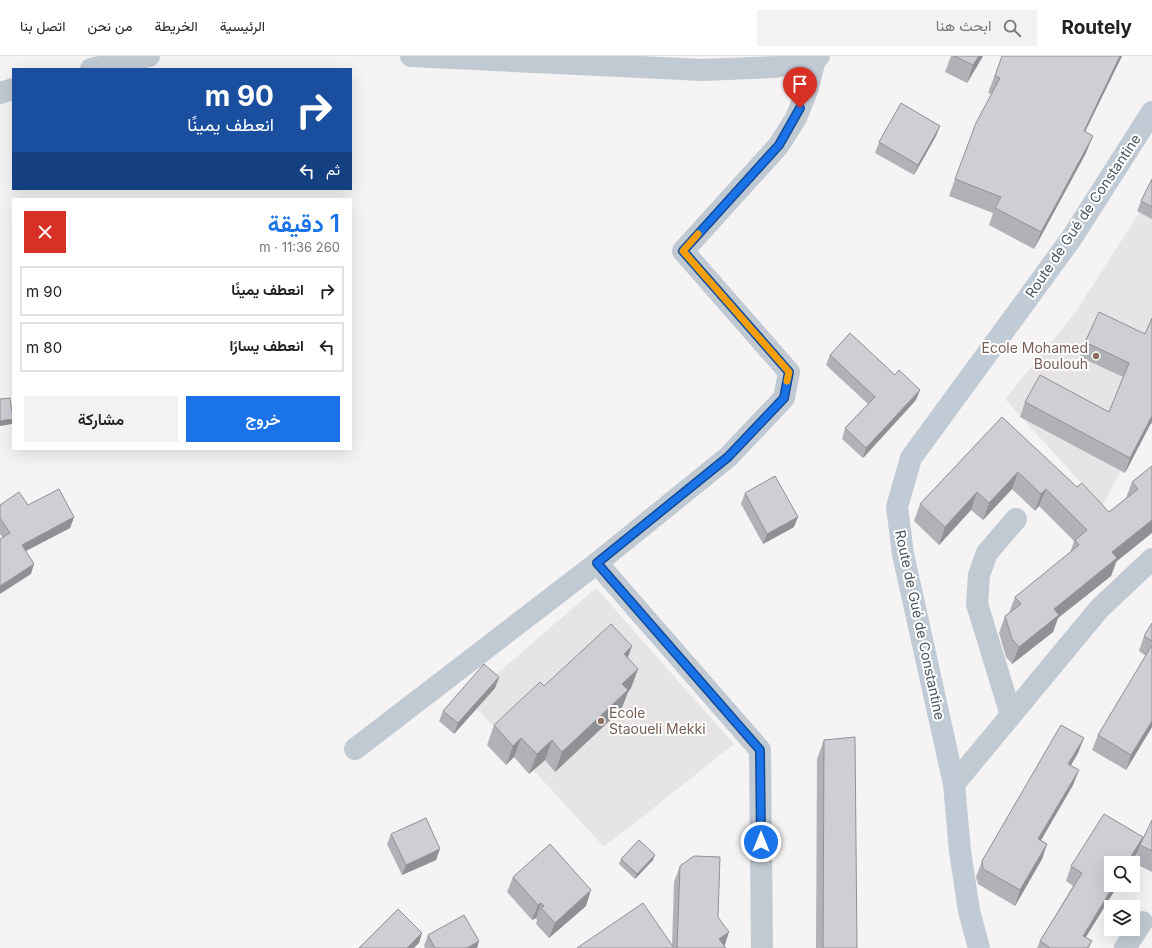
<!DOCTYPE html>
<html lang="ar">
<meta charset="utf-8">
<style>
:root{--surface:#fff;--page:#f2f2f2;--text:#222;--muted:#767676;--line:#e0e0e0;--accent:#1a73e8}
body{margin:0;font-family:Inter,Vazirmatn,sans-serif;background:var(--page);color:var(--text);direction:rtl;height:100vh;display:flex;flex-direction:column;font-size:15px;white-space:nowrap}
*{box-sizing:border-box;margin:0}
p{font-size:13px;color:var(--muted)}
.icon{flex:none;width:22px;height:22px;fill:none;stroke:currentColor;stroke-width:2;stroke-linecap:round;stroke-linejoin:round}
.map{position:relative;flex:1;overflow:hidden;direction:ltr}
.panel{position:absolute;left:12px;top:142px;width:340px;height:252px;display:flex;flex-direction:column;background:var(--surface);border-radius:0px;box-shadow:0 4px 16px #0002;direction:rtl}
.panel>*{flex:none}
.top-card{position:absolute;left:12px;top:12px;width:340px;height:122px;border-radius:0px;box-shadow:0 4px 16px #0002;direction:rtl;background:#1a4fa0;color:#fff;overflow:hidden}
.fabs{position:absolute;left:1104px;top:800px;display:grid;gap:8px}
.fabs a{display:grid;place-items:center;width:36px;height:36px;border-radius:0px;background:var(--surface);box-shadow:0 4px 16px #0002;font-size:20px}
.pin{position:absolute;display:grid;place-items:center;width:34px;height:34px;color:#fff;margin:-41px -17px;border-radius:50% 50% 50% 0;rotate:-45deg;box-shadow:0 0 4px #0007}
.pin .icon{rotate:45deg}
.me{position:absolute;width:44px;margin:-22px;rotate:0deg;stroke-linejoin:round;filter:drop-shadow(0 0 3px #0008)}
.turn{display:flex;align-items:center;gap:14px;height:84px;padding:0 12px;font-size:18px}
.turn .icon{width:52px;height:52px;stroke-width:2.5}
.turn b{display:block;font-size:28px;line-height:34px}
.then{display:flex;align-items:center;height:38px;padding:0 12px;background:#0003;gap:8px;font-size:15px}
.round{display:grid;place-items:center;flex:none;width:42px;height:42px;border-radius:0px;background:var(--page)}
.overview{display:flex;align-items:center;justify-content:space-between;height:68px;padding:0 12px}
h1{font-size:24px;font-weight:600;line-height:30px;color:var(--accent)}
.action{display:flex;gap:8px;margin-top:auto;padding:8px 12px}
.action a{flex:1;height:46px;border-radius:0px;background:var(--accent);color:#fff;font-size:16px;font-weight:600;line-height:46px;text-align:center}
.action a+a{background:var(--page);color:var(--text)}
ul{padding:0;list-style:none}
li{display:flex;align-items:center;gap:12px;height:50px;margin:0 8px 6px;padding:0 4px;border:2px solid var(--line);border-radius:0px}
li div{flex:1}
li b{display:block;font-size:15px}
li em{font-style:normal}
header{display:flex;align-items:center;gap:24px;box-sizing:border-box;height:56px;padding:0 20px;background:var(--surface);border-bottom:1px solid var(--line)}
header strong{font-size:19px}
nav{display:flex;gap:22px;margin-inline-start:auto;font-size:14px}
.search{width:280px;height:36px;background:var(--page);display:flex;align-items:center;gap:10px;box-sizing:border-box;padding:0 14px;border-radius:0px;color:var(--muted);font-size:15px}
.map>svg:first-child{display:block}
.education{fill:#e6e4e5}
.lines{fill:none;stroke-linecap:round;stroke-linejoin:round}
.minor{stroke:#c1cad2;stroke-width:22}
.secondary{stroke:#c1cbd6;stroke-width:22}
.wall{fill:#b0b2b7}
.shaded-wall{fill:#909195}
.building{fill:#cdcfd5;stroke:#909195}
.route-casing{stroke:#114b97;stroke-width:10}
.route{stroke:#1a73e8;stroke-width:7}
.slow{stroke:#f59e0b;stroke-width:7}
.education-dot{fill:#8d6e63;stroke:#fff;stroke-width:1.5}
.labels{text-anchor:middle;stroke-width:4;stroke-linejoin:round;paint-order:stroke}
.street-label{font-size:14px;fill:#4a5661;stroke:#fff}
.education-label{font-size:14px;fill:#785e54;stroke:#fff;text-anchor:end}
</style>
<header>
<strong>Routely</strong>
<div class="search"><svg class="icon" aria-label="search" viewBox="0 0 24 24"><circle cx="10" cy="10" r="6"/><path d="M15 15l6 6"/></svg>ابحث هنا</div>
<nav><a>الرئيسية</a><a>الخريطة</a><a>من نحن</a><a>اتصل بنا</a></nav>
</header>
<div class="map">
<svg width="1152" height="892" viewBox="0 0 1152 892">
<rect width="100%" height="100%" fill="#f5f3f3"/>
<!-- education -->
<g class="education">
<polygon points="1143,151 1152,156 1152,358 1102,450 1005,343 1075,257"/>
<polygon points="596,532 734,688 604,791 468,643"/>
</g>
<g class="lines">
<!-- minor -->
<g class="minor">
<polyline points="411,0 703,14 775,11 819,0"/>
<polyline points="91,13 149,0"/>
<polyline points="0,37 13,33"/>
<polyline points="597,507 760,694 762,892"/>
<polyline points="1011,659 977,548 979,519 987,497 1016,463"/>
<polyline points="355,693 597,507 728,401 784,342 789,316 683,195 779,89 796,62 808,32 815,3"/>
<polyline points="954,728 1099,553 1152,503"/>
<polyline points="1125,892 1142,866"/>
</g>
<!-- secondary -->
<polyline class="secondary" points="979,892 969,855 960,795 954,728 903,498 897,451 911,402 1071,183 1152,56"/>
</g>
<!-- wall -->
<g class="wall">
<polygon points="951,0 983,0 967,27 945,16"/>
<polygon points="1002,0 1122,0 1085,76 1086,97 1034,193 989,169 993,157 949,140 955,123 992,38 988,37"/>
<polygon points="940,70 936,80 914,119 875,97 879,86"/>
<polygon points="1152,123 1152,163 1137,155 1141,145"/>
<polygon points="1152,262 1152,368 1151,367 1125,417 1020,361 1025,346 1109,356 1123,321 1080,301 1085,286 1145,278"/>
<polygon points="830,299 895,319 916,344 863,402 842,383 845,372 868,348 826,309"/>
<polygon points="1002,361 1077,431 1109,456 1126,442 1132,426 1152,410 1111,520 1058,562 1053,576 1012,608 1006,601 999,577 1005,560 1009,557 1015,541 1070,497 1074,485 1039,450 1035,455 1012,433 983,464 971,454 939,489 914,465 920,448"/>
<polygon points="745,437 794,471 763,488 741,448"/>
<polygon points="0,449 28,449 74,461 70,472 26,495 31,518 0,478"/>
<polygon points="1152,567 1152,671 1126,714 1092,694 1098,679 1146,600 1139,595 1144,580"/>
<polygon points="628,602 638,613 631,632 628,636 621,654 555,716 545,704 529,718 514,701 506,709 487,689 494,669 544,630"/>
<polygon points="499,621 495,632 454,678 439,665 443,655"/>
<polygon points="824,684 857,892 816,892 817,703"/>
<polygon points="1078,697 1071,709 1073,729 1041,784 1047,788 1042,803 1015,850 978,828 976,821 982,805"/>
<polygon points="1152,764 1152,816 1134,807 1137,797 1111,829 1118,829 1086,881 1092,885 1089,892 1037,892 1040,885 1073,830 1066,825 1071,810 1140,789"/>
<polygon points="391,778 436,804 402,819 387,788"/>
<polygon points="621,803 653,804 635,823 619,808"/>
<polygon points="680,810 718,861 724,890 726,892 577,892 672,890 674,826"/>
<polygon points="513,821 586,850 549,882 536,868 537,864 536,862 532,864 507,836"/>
<polygon points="428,879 479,885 477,892 425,892 424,890"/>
</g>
<!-- shaded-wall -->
<g class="shaded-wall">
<polygon points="979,0 983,0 967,27 973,9"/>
<polygon points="1120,0 1122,0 1077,92 1084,75"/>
<polygon points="940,70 936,80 914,119 918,109"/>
<polygon points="1093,80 1086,97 1034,193 1041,176"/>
<polygon points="920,334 916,344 863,402 866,392"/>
<polygon points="1152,360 1152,364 1151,367 1125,417 1130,402"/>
<polygon points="13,363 12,368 0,370 0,365"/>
<polygon points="1018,416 1012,433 983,464 989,447"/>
<polygon points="1046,433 1039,450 1035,455 1041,438"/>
<polygon points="977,436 971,454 939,489 945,471"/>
<polygon points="74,461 70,472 18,499 22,489"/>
<polygon points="798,461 794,471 763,488 767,478"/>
<polygon points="1152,464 1152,477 1116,506 1111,520 1058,562 1053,576 1012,608 1019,591 1054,553 1112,496"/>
<polygon points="34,508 31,518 0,538 0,530"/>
<polygon points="632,590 625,610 624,598"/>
<polygon points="638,613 631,632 628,636 621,654 555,716 562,696 622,628"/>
<polygon points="499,621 495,632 454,678 458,667"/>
<polygon points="1152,665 1152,671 1126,714 1131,699"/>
<polygon points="521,682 514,701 506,709 513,690"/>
<polygon points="1084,682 1078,697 1063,723 1068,708"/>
<polygon points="552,684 545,704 529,718 537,698"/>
<polygon points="1079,714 1073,729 1033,798 1038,783"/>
<polygon points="1143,781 1137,797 1131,807 1127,807"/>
<polygon points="1047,788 1042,803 1015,850 1020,834"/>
<polygon points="440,793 436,804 402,819 406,809"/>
<polygon points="655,799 653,804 635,823 637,818"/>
<polygon points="1114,829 1118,829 1079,892 1083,880"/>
<polygon points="591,834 586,850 549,882 555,867"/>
<polygon points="541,847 536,862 532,864 538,849"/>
<polygon points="729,876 724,892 719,883"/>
<polygon points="422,877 419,887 414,892 407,892"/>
<polygon points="479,885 477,892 467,892"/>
</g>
<!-- building -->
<g class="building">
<polygon points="954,0 979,0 973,9"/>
<polygon points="1002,0 1120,0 1084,75 1093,80 1041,176 995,152 1001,141 955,123 976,67 1000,22 995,20"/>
<polygon points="901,47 940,70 918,109 879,86"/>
<polygon points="1152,123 1152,151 1141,145"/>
<polygon points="1099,256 1145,278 1152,262 1152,360 1130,402 1025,346 1040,319 1109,356 1129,307 1085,286"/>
<polygon points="850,277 895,319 899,314 920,334 866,392 845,372 875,341 830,299"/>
<polygon points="10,342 13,363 0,365 0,343"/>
<polygon points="1002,361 1077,431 1082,427 1109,456 1138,433 1132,426 1152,410 1152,464 1112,496 1117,502 1054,553 1059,559 1019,591 1012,583 1005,560 1021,548 1015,541 1079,489 1075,484 1087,474 1046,433 1041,438 1018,416 989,447 977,436 945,471 920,448"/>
<polygon points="775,420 798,461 767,478 745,437"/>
<polygon points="59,433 74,461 22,489 34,508 0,530 0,483 10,477 0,462 0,449 19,436 28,449"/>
<polygon points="1152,567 1152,585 1144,580"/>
<polygon points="611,568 632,590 624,598 638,613 622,628 628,634 562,696 552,684 537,698 521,682 513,690 494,669 540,626 544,630"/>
<polygon points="1152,589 1152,665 1131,699 1098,679"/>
<polygon points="484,608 499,621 458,667 443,655"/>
<polygon points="1061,669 1084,682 1068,708 1079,714 1038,783 1047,788 1020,834 983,813 982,805"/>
<polygon points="855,681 857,892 823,892 824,684"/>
<polygon points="1104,758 1143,781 1127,807 1111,807 1111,829 1114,829 1083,880 1092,885 1087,892 1048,892 1049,891 1040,885 1082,817 1071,810"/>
<polygon points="426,762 440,793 406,809 391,778"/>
<polygon points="1152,764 1152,795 1140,789"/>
<polygon points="639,784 655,799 637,818 621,803"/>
<polygon points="550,788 591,834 555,867 541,852 544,850 541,847 538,849 513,821"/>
<polygon points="694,800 720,801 718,861 729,876 719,883 726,892 677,892 680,810"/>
<polygon points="643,847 674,892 577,892"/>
<polygon points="398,853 422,877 407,892 359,892"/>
<polygon points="464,859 479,885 467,892 435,892 428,879"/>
</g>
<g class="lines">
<!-- route casing -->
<g class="route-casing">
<polyline id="route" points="761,786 760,694 597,507 728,401 784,342 789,316 683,195 779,89 800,52"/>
</g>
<!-- route -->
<use href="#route" class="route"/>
<!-- slow -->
<polyline class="slow" points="698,178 683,195 789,316 787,325"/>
</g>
<!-- markers -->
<g class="education-dot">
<circle cx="1096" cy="300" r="4"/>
<circle cx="601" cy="665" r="4"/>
</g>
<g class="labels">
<!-- street labels -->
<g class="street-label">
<text transform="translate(1083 160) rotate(-56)" y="5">Route de Gué de Constantine</text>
<text transform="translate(920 569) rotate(78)" y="5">Route de Gué de Constantine</text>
</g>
<!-- education labels -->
<g class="education-label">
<text x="1088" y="297">Ecole Mohamed<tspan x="1088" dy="16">Boulouh</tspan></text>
<text x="609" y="662" text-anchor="start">Ecole<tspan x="609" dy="16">Staoueli Mekki</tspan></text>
</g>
</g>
</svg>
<div class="fabs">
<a><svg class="icon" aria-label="search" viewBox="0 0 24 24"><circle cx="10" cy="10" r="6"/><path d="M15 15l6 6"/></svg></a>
<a><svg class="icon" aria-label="layers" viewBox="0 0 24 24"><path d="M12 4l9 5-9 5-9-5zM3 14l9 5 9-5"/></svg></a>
</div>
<div class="pin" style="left:800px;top:52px;background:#d93025"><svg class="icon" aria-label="arrive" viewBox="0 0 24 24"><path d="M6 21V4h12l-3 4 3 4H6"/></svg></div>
<svg class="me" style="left:761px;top:786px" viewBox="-20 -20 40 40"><circle r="17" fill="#1a73e8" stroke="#fff" stroke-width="3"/><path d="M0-11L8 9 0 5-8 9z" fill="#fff"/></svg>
<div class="top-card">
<div class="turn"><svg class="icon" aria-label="right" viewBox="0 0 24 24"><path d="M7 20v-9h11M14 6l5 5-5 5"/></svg><div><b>90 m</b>انعطف يمينًا</div></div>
<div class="then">ثم<svg class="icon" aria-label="left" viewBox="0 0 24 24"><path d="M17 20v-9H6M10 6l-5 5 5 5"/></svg></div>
</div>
<section class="panel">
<div class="overview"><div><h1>1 دقيقة</h1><p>260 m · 11:36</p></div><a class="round" style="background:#d93025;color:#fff"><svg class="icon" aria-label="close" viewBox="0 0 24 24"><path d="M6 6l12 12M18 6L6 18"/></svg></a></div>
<ul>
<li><svg class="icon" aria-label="right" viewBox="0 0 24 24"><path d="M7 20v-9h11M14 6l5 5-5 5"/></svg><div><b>انعطف يمينًا</b></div><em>90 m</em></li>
<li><svg class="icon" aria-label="left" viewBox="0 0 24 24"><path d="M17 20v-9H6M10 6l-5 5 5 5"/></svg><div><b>انعطف يسارًا</b></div><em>80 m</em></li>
</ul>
<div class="action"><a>خروج</a><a>مشاركة</a></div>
</section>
</div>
